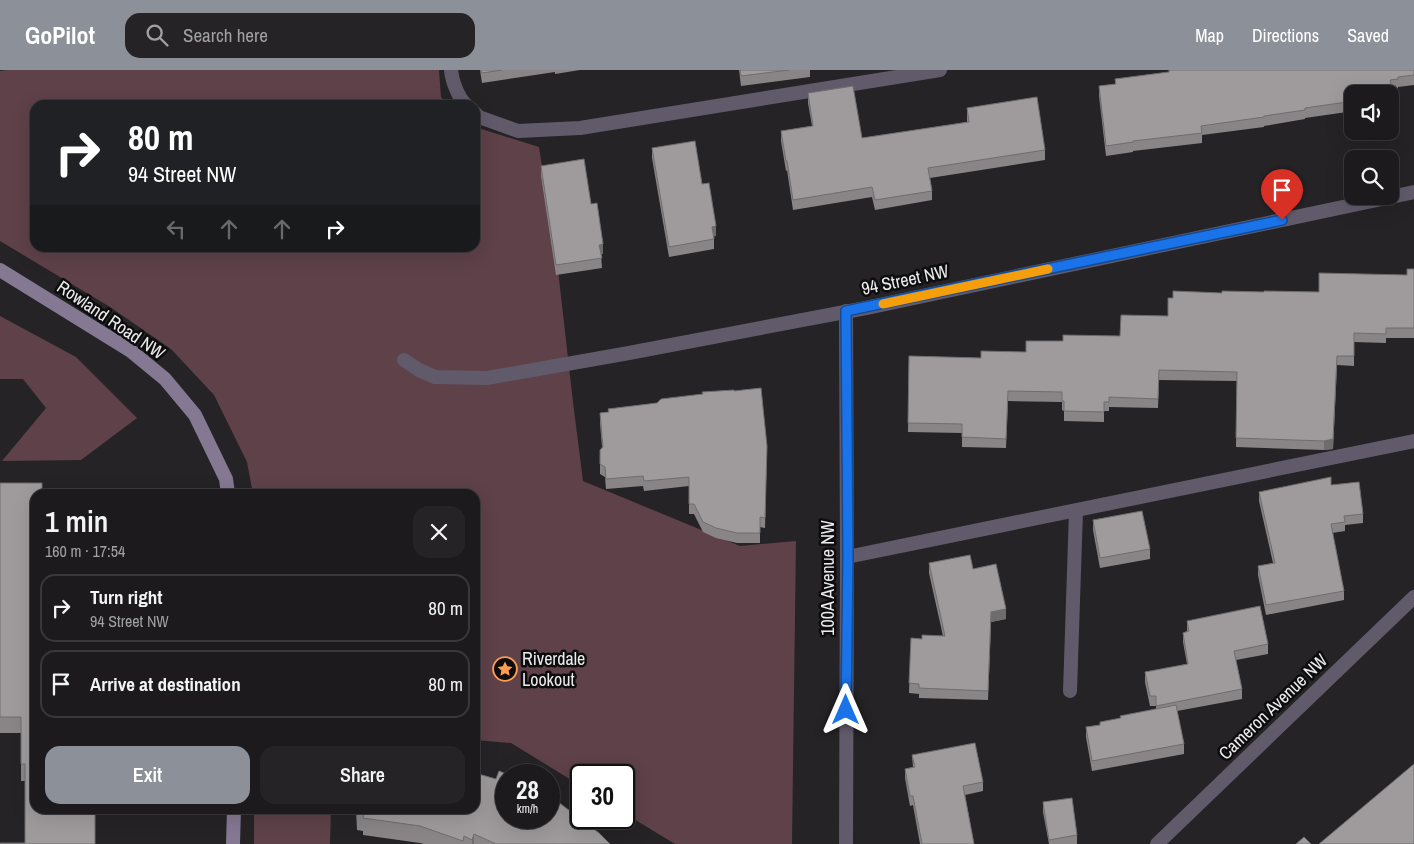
<!DOCTYPE html>
<meta charset="utf-8">
<style>
:root{--surface:#1c1a1c;--page:#252325;--text:#f1f3f6;--muted:#a0a1a3;--line:#3a383b;--accent:#8c9099}
body{margin:0;font-family:"Archivo Narrow",sans-serif;background:var(--page);color:var(--text);height:100vh;display:flex;flex-direction:column;font-size:19px;white-space:nowrap}
*{box-sizing:border-box;margin:0}
p{font-size:16px;color:var(--muted)}
.icon{flex:none;width:28px;height:28px;fill:none;stroke:currentColor;stroke-width:2;stroke-linecap:round;stroke-linejoin:round}
.map{position:relative;flex:1;overflow:hidden}
.drawer{position:absolute;left:30px;top:419px;width:450px;height:325px;display:flex;flex-direction:column;background:var(--surface);border-radius:15px;box-shadow:0 5px 20px #0002,0 0 0 1px var(--line)}
.drawer>*{flex:none}
.hud{position:absolute;left:30px;top:30px;width:450px;height:152px;border-radius:15px;box-shadow:0 5px 20px #0002,0 0 0 1px var(--line);background:#202124;color:#fff;overflow:hidden}
.fabs{position:absolute;left:1344px;top:15px;display:grid;gap:10px}
.fabs a{display:grid;place-items:center;width:55px;height:55px;border-radius:10px;background:var(--surface);box-shadow:0 5px 20px #0002,0 0 0 1px var(--line);font-size:25px}
.speed{position:absolute;left:495px;top:694px;display:flex;gap:10px;font-size:25px;font-weight:700;text-align:center}
.speed>*{display:grid;place-content:center;width:65px;height:65px;border-radius:50%;background:var(--surface);box-shadow:0 5px 20px #0002,0 0 0 1px var(--line);line-height:1}
.speed small{font-size:12px;font-weight:400}
.speed .limit{border:2px solid #111;border-radius:8px;background:#fff;color:#111}
.pin{position:absolute;display:grid;place-items:center;width:42px;height:42px;color:#fff;margin:-51px -21px;border-radius:50% 50% 50% 0;rotate:-45deg;box-shadow:0 0 5px #0007}
.pin .icon{rotate:45deg}
.me{position:absolute;width:55px;margin:-28px;rotate:0deg;stroke-linejoin:round;filter:drop-shadow(0 0 4px #0008)}
.turn{display:flex;align-items:center;gap:18px;height:105px;padding:0 15px;font-size:22px}
.turn .icon{width:65px;height:65px;stroke-width:2.5}
.turn b{display:block;font-size:35px;line-height:42px}
.lanes{display:flex;align-items:center;height:48px;padding:0 15px;background:#0003;justify-content:center;gap:25px;direction:ltr}
.lanes .off{opacity:.35}
.round{display:grid;place-items:center;flex:none;width:52px;height:52px;border-radius:15px;background:var(--page)}
.summary{display:flex;align-items:center;justify-content:space-between;height:85px;padding:0 15px}
h1{font-size:30px;font-weight:600;line-height:38px}
.cta{display:flex;gap:10px;margin-top:auto;padding:10px 15px}
.cta a{flex:1;height:58px;border-radius:15px;background:var(--accent);color:#fff;font-size:20px;font-weight:600;line-height:58px;text-align:center}
.cta a+a{background:var(--page);color:var(--text)}
ul{padding:0;list-style:none}
li{display:flex;align-items:center;gap:15px;height:68px;margin:0 10px 8px;padding:0 5px;border:2px solid var(--line);border-radius:15px}
li div{flex:1}
li b{display:block;font-size:19px}
li em{font-style:normal}
header{display:flex;align-items:center;gap:30px;box-sizing:border-box;height:70px;padding:0 25px;background:var(--accent);color:#fff}
header strong{font-size:24px}
nav{display:flex;gap:28px;margin-inline-start:auto;font-size:18px}
.search{width:350px;height:45px;background:var(--page);display:flex;align-items:center;gap:12px;box-sizing:border-box;padding:0 18px;border-radius:15px;color:var(--muted);font-size:19px}
.map>svg:first-child{display:block}
.green{fill:#5e4149}
.lines{fill:none;stroke-linecap:round;stroke-linejoin:round}
.service{stroke:#615a6a;stroke-width:14}
.minor{stroke:#615a6a;stroke-width:14}
.tertiary{stroke:#615a6a;stroke-width:14}
.secondary{stroke:#847892;stroke-width:14}
.wall{fill:#898587}
.shaded-wall{fill:#6f6c6e}
.building{fill:#9f9b9d;stroke:#6f6c6e}
.route-casing{stroke:#114b97;stroke-width:12}
.route{stroke:#1a73e8;stroke-width:9}
.slow{stroke:#f59e0b;stroke-width:9}
.labels{text-anchor:middle;stroke-width:5;stroke-linejoin:round;paint-order:stroke}
.street-label{font-size:18px;fill:#ecebed;stroke:#0e0d0e}
.poi-label{font-size:18px;fill:#ecebed;stroke:#0e0d0e;text-anchor:start}
</style>
<header>
<strong>GoPilot</strong>
<div class="search"><svg class="icon" aria-label="search" viewBox="0 0 24 24"><circle cx="10" cy="10" r="6"/><path d="M15 15l6 6"/></svg>Search here</div>
<nav><a>Map</a><a>Directions</a><a>Saved</a></nav>
</header>
<div class="map">
<svg width="1414" height="774" viewBox="0 0 1414 774">
<rect width="100%" height="100%" fill="#252325"/>
<!-- green -->
<g class="green">
<polygon points="6,0 439,0 441,27 448,35 35,35 35,178 475,178 475,57 539,77 558,200 573,332 583,411 740,476 796,471 792,774 675,774 624,743 624,705 581,705 581,716 511,673 475,670 475,424 253,424 247,392 214,325 171,279 110,237 0,171 0,1"/>
<polygon points="0,246 76,287 137,348 81,390 2,391 46,338 23,309 0,309"/>
<polygon points="254,739 331,739 330,774 254,774"/>
</g>
<g class="lines">
<!-- service -->
<g class="service">
<path d="M451,0c1,11 7,27 15,35"/>
<polyline points="475,43 479,47 518,61 580,58 940,0"/>
<polyline points="847,487 1414,371"/>
<polyline points="1070,621 1076,441"/>
</g>
<!-- minor -->
<g class="minor">
<polyline points="404,290 419,300 435,307 487,308 629,283 866,238 1414,122"/>
<polyline points="846,774 847,487 846,241"/>
</g>
<!-- tertiary -->
<polyline class="tertiary" points="1157,774 1414,527"/>
<!-- secondary -->
<g class="secondary">
<polyline points="0,200 131,281 165,309 195,345 226,409 228,424"/>
<polyline points="233,774 234,739"/>
</g>
</g>
<!-- wall -->
<g class="wall">
<polygon points="480,0 580,0 555,4 555,2 482,13"/>
<polygon points="739,0 810,0 810,7 741,16"/>
<polygon points="1414,0 1414,15 1398,17 1398,18 1391,20 1391,24 1352,24 1352,34 1347,34 1347,42 1305,48 1305,49 1264,56 1264,57 1202,65 1202,73 1133,81 1133,82 1106,86 1099,26 1099,16 1115,14 1115,9 1168,2"/>
<polygon points="808,23 862,68 967,52 967,38 1045,80 1045,90 930,108 932,121 932,130 875,140 872,127 793,140 787,100 786,101 781,71 781,61 812,56 808,33"/>
<polygon points="652,78 716,166 714,166 714,179 669,187 652,88"/>
<polygon points="541,96 591,134 603,184 601,184 602,198 556,205 541,106"/>
<polygon points="1414,199 1414,268 1386,268 1386,273 1354,272 1354,296 1337,295 1333,379 1324,380 1236,377 1237,311 1159,310 1158,338 1109,337 1109,341 1104,341 1104,352 1064,351 1064,341 1062,340 1062,332 1008,331 1006,378 962,377 962,363 908,362 909,286 981,288 1026,282 1063,271 1120,266 1168,246 1173,228 1222,223 1319,222 1407,205"/>
<polygon points="734,321 767,376 765,458 760,457 760,473 737,473 716,468 703,462 694,444 689,444 689,416 644,421 643,416 606,419 605,407 600,404 600,380 602,377 600,353 600,343 608,342 608,339 657,333"/>
<polygon points="0,413 42,413 25,773 25,711 21,711 21,663 0,663"/>
<polygon points="1331,415 1363,444 1363,453 1345,455 1345,461 1332,463 1344,521 1344,530 1266,545 1258,505 1258,496 1273,493 1259,431 1259,422"/>
<polygon points="1093,450 1150,479 1150,489 1100,498 1093,460"/>
<polygon points="929,493 973,499 1006,549 991,552 988,630 919,628 919,624 909,623 911,568 922,569 943,566 929,503"/>
<polygon points="1187,551 1268,574 1268,584 1236,590 1242,619 1242,629 1177,641 1184,674 1184,684 1092,701 1086,667 1086,657 1100,655 1120,648 1156,639 1156,636 1150,636 1145,612 1145,602 1187,594 1183,572 1183,563 1187,561"/>
<polygon points="912,685 983,712 983,721 965,725 974,774 920,774 913,735 910,736 905,708 905,699 913,697"/>
<polygon points="1043,732 1077,765 1077,774 1049,774 1043,742"/>
<polygon points="356,739 475,739 610,774 424,774 420,773 363,765 363,761 357,760"/>
</g>
<!-- shaded-wall -->
<g class="shaded-wall">
<polygon points="716,156 716,166 712,167 712,157"/>
<polygon points="603,174 603,184 599,184 599,175"/>
<polygon points="1337,286 1333,379 1324,380 1324,371"/>
<polygon points="1006,539 1006,549 991,552 988,630 991,542"/>
<polygon points="474,764 474,774 472,774 472,770"/>
</g>
<!-- building -->
<g class="building">
<polygon points="481,0 502,0 482,3"/>
<polygon points="740,0 789,0 741,6"/>
<polygon points="1169,0 1414,0 1414,5 1398,7 1398,9 1390,10 1391,14 1385,15 1386,19 1346,25 1347,32 1305,38 1305,40 1264,46 1264,47 1201,56 1202,63 1133,71 1133,72 1106,76 1099,16 1116,14 1115,9 1169,2"/>
<polygon points="853,16 862,68 969,52 967,38 1037,27 1045,80 928,98 932,121 875,130 872,117 793,130 787,91 786,91 781,61 813,56 808,23"/>
<polygon points="695,71 702,114 709,113 716,156 712,157 714,169 669,177 652,78"/>
<polygon points="584,89 591,134 597,133 603,174 599,175 602,188 556,195 541,96"/>
<polygon points="1407,199 1414,199 1414,258 1386,258 1386,264 1354,263 1354,286 1337,286 1333,369 1324,371 1236,368 1237,302 1159,300 1158,329 1109,327 1109,332 1104,332 1104,342 1064,341 1064,331 1062,331 1062,322 1008,321 1006,369 962,367 962,354 908,353 909,286 981,288 981,281 1026,282 1026,271 1063,271 1063,265 1120,266 1121,245 1168,246 1168,228 1173,228 1173,221 1222,223 1222,221 1264,222 1264,221 1319,222 1319,203 1407,205"/>
<polygon points="761,318 767,376 765,448 760,447 760,463 737,463 716,458 703,452 694,434 689,434 689,407 644,411 643,406 606,409 605,397 600,394 600,380 603,377 600,343 609,342 608,339 657,333 661,329 703,324 702,322 734,320 734,321"/>
<polygon points="1331,407 1331,415 1359,412 1363,444 1344,446 1345,452 1331,454 1344,521 1266,535 1258,496 1275,493 1259,422"/>
<polygon points="0,413 42,413 42,424 35,424 35,739 95,739 95,774 0,774 0,773 25,773 25,694 21,694 21,647 0,647"/>
<polygon points="1142,441 1150,479 1100,488 1093,450"/>
<polygon points="970,485 973,499 996,494 1006,539 991,542 988,621 919,618 919,614 909,613 911,568 922,569 922,565 945,566 929,493"/>
<polygon points="1260,536 1268,574 1234,581 1242,619 1156,636 1156,626 1150,626 1145,602 1188,594 1183,563 1189,561 1187,551"/>
<polygon points="1176,635 1184,674 1092,691 1086,657 1100,655 1100,652 1121,648 1120,646"/>
<polygon points="975,673 983,712 963,716 974,774 922,774 913,726 910,726 905,699 915,697 912,685"/>
<polygon points="1414,694 1414,774 1319,774"/>
<polygon points="499,701 509,705 506,705 506,748 549,748 549,725 599,763 610,774 496,774 474,764 472,770 464,766 463,771 420,756 363,748 364,744 357,743 356,739 475,739 475,703 496,709"/>
<polygon points="1072,728 1077,765 1049,770 1043,732"/>
<polygon points="1304,767 1311,774 1296,774"/>
</g>
<g class="lines">
<!-- route casing -->
<g class="route-casing">
<polyline id="route" points="846,640 848,486 846,241 1282,150"/>
</g>
<!-- route -->
<use href="#route" class="route"/>
<!-- slow -->
<polyline class="slow" points="883,234 1048,199"/>
</g>
<!-- icons -->
<defs>
<g id="sight-ring" transform="scale(1.25)"><circle r="9.5" fill="#0e0d0e" stroke="#fc9e52" stroke-width="1.5"/><path d="M0-6L1.8-2.2L6-1.7L2.9 1.2L3.7 5.4L0 3.3L-3.7 5.4L-2.9 1.2L-6-1.7L-1.8-2.2Z" fill="#fc9e52"/></g>
</defs>
<g fill-rule="evenodd">
<use href="#sight-ring" x="505" y="599"/>
</g>
<g class="labels">
<!-- street labels -->
<g class="street-label">
<text transform="translate(905 210) rotate(-12)" y="6">94 Street NW</text>
<text transform="translate(111 250) rotate(34)" y="6">Rowland Road NW</text>
<text transform="translate(828 508) rotate(-90)" y="6">100A Avenue NW</text>
<text transform="translate(1273 637) rotate(-44)" y="6">Cameron Avenue NW</text>
</g>
<!-- poi labels -->
<g class="poi-label">
<text x="522" y="595">Riverdale<tspan x="522" dy="21">Lookout</tspan></text>
</g>
</g>
</svg>
<div class="fabs">
<a><svg class="icon" aria-label="sound" viewBox="0 0 24 24"><path d="M4 9h4l5-4v14l-5-4H4zM17 9q2 3 0 6"/></svg></a>
<a><svg class="icon" aria-label="search" viewBox="0 0 24 24"><circle cx="10" cy="10" r="6"/><path d="M15 15l6 6"/></svg></a>
</div>
<div class="speed"><div>28<small>km/h</small></div><div class="limit">30</div></div>
<div class="pin" style="left:1282px;top:150px;background:#d93025"><svg class="icon" aria-label="arrive" viewBox="0 0 24 24"><path d="M6 21V4h12l-3 4 3 4H6"/></svg></div>
<svg class="me" style="left:846px;top:640px" viewBox="-20 -20 40 40"><path d="M0-17L14 15 0 8-14 15z" fill="#1a73e8" stroke="#fff" stroke-width="4"/></svg>
<div class="hud">
<div class="turn"><svg class="icon" aria-label="right" viewBox="0 0 24 24"><path d="M7 20v-9h11M14 6l5 5-5 5"/></svg><div><b>80 m</b>94 Street NW</div></div>
<div class="lanes"><svg class="icon off" aria-label="left" viewBox="0 0 24 24"><path d="M17 20v-9H6M10 6l-5 5 5 5"/></svg><svg class="icon off" aria-label="ahead" viewBox="0 0 24 24"><path d="M12 20V5M6 11l6-6 6 6"/></svg><svg class="icon off" aria-label="ahead" viewBox="0 0 24 24"><path d="M12 20V5M6 11l6-6 6 6"/></svg><svg class="icon" aria-label="right" viewBox="0 0 24 24"><path d="M7 20v-9h11M14 6l5 5-5 5"/></svg></div>
</div>
<section class="drawer">
<div class="summary"><div><h1>1 min</h1><p>160 m · 17:54</p></div><a class="round"><svg class="icon" aria-label="close" viewBox="0 0 24 24"><path d="M6 6l12 12M18 6L6 18"/></svg></a></div>
<ul>
<li><svg class="icon" aria-label="right" viewBox="0 0 24 24"><path d="M7 20v-9h11M14 6l5 5-5 5"/></svg><div><b>Turn right</b><p>94 Street NW</p></div><em>80 m</em></li>
<li><svg class="icon" aria-label="arrive" viewBox="0 0 24 24"><path d="M6 21V4h12l-3 4 3 4H6"/></svg><div><b>Arrive at destination</b></div><em>80 m</em></li>
</ul>
<div class="cta"><a>Exit</a><a>Share</a></div>
</section>
</div>
